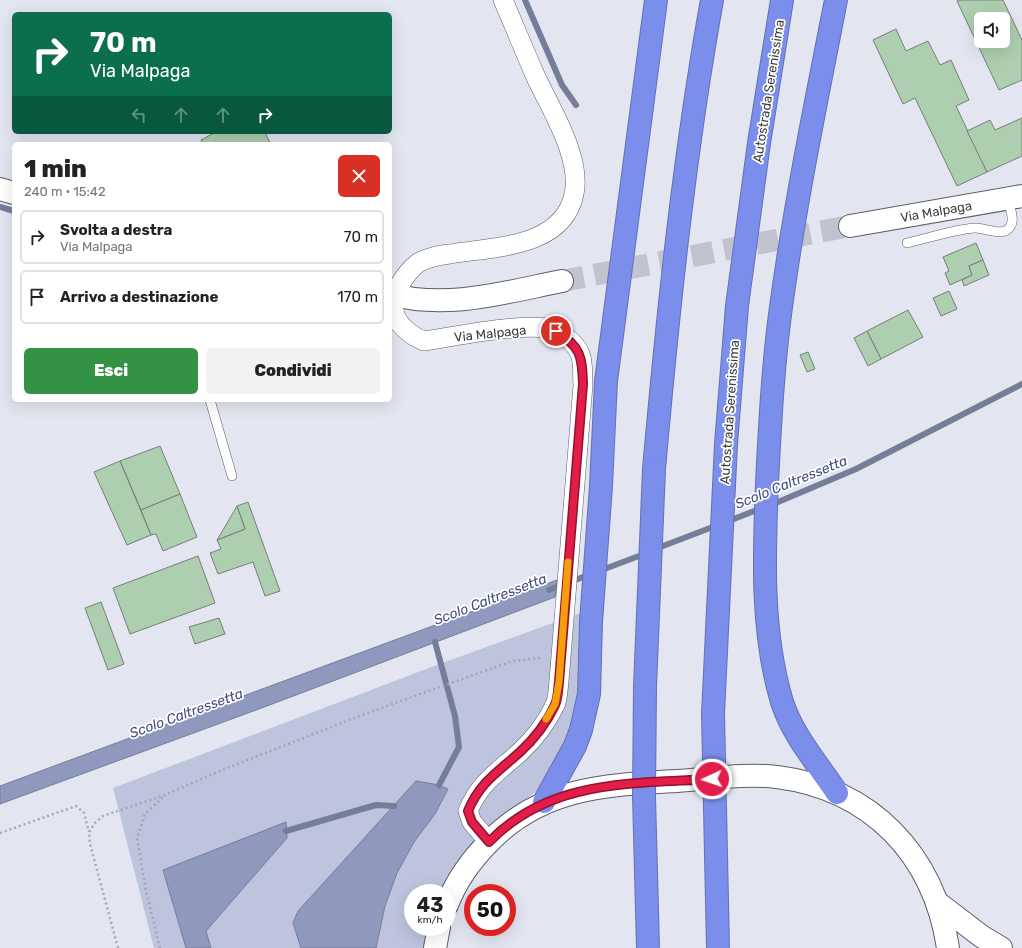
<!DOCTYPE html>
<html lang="it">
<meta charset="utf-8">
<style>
:root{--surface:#fff;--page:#f2f2f2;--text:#222;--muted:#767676;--line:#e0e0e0;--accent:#349244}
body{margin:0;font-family:Rubik,sans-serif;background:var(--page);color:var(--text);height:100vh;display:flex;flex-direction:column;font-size:15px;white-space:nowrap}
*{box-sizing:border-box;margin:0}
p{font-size:13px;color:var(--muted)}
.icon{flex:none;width:22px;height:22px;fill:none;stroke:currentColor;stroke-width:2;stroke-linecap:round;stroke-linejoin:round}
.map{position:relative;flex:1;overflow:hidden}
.side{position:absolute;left:12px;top:142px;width:380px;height:260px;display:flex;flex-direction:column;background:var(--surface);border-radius:6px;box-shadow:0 4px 16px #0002}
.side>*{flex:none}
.hud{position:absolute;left:12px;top:12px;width:380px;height:122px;border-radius:6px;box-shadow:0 4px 16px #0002;background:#0b6e4f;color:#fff;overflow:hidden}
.fabs{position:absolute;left:974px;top:12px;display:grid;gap:8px}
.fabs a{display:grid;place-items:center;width:36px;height:36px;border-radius:6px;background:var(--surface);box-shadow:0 4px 16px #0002;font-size:20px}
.speed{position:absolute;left:404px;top:884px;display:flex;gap:8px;font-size:20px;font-weight:700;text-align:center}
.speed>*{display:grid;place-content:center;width:52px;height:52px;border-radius:50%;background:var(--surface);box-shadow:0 4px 16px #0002;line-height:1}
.speed small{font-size:10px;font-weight:400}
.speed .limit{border:6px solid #d22;background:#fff;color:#111}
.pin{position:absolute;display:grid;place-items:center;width:34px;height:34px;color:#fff;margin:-17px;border:2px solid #fff;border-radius:50%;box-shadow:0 1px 4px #0007}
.me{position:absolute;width:44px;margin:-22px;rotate:267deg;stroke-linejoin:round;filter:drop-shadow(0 0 3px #0008)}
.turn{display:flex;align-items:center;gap:14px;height:84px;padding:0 12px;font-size:18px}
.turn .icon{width:52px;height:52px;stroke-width:2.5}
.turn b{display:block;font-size:28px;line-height:34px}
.lanes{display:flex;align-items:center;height:38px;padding:0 12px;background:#0003;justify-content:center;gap:20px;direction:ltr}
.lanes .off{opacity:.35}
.round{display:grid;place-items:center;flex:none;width:42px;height:42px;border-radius:6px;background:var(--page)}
.headline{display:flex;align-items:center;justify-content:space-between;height:68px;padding:0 12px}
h1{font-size:24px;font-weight:800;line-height:30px}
.cta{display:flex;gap:8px;margin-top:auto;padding:8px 12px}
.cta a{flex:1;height:46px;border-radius:6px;background:var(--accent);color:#fff;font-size:16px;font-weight:800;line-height:46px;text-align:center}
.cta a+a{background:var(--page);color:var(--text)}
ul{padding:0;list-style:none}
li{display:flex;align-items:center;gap:12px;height:54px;margin:0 8px 6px;padding:0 4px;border:2px solid var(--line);border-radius:6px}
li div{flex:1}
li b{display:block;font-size:15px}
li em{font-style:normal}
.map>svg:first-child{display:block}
.green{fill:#bec4dd}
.water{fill:#8f99be;stroke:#767d98}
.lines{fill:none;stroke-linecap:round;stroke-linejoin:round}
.stream{stroke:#767d98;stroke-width:6}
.building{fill:#adceaf;stroke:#767f77;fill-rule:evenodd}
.secondary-tunnel{stroke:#c1c4ce;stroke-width:22;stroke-dasharray:22 11;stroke-linecap:butt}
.lane-casing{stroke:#5b5e68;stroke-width:10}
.street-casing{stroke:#5b5e68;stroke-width:20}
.secondary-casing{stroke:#5b5e68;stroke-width:24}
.highway-casing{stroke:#6571b0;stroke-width:24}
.path{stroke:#a4a7b0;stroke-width:2.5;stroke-dasharray:2 3;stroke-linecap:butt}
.lane{stroke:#fff;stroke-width:9}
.street{stroke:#fff;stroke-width:19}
.secondary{stroke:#fff;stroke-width:22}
.highway{stroke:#7b8eeb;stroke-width:22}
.highway-bridge-casing{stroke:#6571b0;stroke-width:24;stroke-linecap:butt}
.highway-bridge{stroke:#7b8eeb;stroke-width:22}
.route-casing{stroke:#92132f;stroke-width:10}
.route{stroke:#e11d48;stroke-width:7}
.slow{stroke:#f59e0b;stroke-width:7}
.labels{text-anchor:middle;stroke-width:3.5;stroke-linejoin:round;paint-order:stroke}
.street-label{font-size:13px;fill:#3b3c41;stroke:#fff}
.water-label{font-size:14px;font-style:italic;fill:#424d81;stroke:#fff}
</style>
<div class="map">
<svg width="1022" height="948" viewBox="0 0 1022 948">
<rect width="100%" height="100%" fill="#e3e6f1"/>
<!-- green -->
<polygon class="green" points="594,608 586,692 563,753 538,789 474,849 447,893 413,893 413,927 434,927 428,948 154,948 113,788 434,666"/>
<!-- water -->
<g class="water">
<polygon points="557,580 555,597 259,709 0,804 0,786"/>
<polygon points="416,781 439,785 448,789 435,814 414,842 397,873 385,906 376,948 301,948 293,923 298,911"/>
<polygon points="286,822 287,838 206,931 211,948 186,948 163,870"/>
</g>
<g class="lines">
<!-- stream -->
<g class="stream">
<polyline points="525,0 562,85 576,105"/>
<polyline points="0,207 14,211"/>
<polyline points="771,505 856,469 1022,384"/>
<polyline points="726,522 762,508"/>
<polyline points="655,549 718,525"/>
<polyline points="599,571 647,553"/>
<polyline points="549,590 591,574"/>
<polyline points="435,642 455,716 459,747 439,785"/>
<polyline points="286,831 376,805 394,806"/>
</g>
</g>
<!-- building -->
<g class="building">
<path d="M959,0h44l19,40v40l-23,10 -42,-89zM981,19h22v22h-22z"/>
<polygon points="896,29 906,51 928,41 940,65 951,60 969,100 956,106 987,172 957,186 915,98 903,104 873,40"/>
<polygon points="1022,118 1022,156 987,172 967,131 990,120 995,130"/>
<polygon points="216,132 265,132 270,143 203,144 201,140"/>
<polygon points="976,243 983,260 969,266 972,275 950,285 945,273 949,271 943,257"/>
<polygon points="983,260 989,275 964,286 962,280 972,275 969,266"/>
<polygon points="949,291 957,309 941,316 933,298"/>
<polygon points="908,310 923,337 881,359 867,331"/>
<polygon points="867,331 881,359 868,366 854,338"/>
<polygon points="808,352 815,369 807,372 800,355"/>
<polygon points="160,446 180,494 141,510 120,461"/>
<polygon points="120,461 151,535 127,545 94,472"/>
<polygon points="180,494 197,537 163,551 156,534 151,535 141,510"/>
<polygon points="248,502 280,591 265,596 253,562 218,574 210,553 221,549 217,540 245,529 237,506"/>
<polygon points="237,506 245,529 217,540 226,525"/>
<polygon points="198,556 215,603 130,634 113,588"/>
<polygon points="101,602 124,664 108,670 85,608"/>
<polygon points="219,618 225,634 195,644 189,627"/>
</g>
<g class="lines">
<!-- secondary-tunnel -->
<polyline class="secondary-tunnel" points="562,281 850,226"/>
<!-- lane casing -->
<g class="lane-casing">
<g id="lane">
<path d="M907,243c22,-5 45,-13 67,-15 11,-1 31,11 37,-3 4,-7 -2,-20 -4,-27"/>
<polyline points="210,400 232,476"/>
</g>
</g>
<!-- street casing -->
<g class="street-casing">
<path id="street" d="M489,842l-17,-20 -4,-11c12,-29 30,-39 52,-59 13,-12 27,-30 35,-47 3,-6 3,-16 4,-24l24,-296c-1,-10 1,-22 -3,-31 -5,-12 -20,-24 -33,-26 -34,-4 -88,8 -123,13 -11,-4 -29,-17 -30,-31 -2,-17 11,-37 24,-47 11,-7 26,-8 38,-10 41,-6 108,-7 118,-59 8,-37 -24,-86 -39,-119 -11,-25 -21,-50 -32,-75"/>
</g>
<!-- secondary casing -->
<g class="secondary-casing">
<g id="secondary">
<polyline points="0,189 14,193"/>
<polyline points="850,226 1022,196"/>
<path d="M390,294c57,16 116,-2 172,-13"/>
<polyline points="938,903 981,936 1001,948"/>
<path d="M447,905c9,-24 25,-46 43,-64 53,-54 116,-56 187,-60 33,-2 68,-8 100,-4 95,12 157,78 171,171"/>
<polyline points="435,948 439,927"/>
</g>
</g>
<!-- highway casing -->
<g class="highway-casing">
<g id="highway">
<path d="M836,0c-20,102 -41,204 -55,307 -8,58 -11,117 -14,176 -3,72 -6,149 15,219 11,34 36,62 55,91"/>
<polyline points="726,444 737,306 759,143 782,0"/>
<path d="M654,469c14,-157 30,-314 58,-469"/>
<polyline points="544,802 575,746 581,730 589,694 591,622 601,486 606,381 656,0"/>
</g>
</g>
<!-- path -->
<g class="path">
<polyline points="0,833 76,806 84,813 89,832"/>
<polyline points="118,948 90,844 89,832 95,823 103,816 165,795 227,768 367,713 513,661 541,658"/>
<polyline points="160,948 146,891 137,838 145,814 163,797"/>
</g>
<!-- lane -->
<use href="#lane" class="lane"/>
<!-- street -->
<use href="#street" class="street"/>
<!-- secondary -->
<use href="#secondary" class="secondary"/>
<!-- highway -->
<use href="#highway" class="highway"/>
<!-- highway-bridge casing -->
<g class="highway-bridge-casing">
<g id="highway-bridge">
<polyline points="648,948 644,796 645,687 654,469"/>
<polyline points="718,948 713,714 726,444"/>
</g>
</g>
<!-- highway-bridge -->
<use href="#highway-bridge" class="highway-bridge"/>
</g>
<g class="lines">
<!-- route casing -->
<g class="route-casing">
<path id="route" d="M556,331c25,16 26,25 27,53l-24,298c-1,7 -1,17 -4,23 -8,17 -22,35 -35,47 -22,20 -40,30 -52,59l4,11 17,20c61,-63 142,-58 223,-63"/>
</g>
<!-- route -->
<use href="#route" class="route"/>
<!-- slow -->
<polyline class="slow" points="546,719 555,704 559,682 568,562"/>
</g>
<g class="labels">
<!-- street labels -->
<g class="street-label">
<text transform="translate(768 91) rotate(-81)" y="5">Autostrada Serenissima</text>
<text transform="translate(936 211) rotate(-10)" y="5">Via Malpaga</text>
<text transform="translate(490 333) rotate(-6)" y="5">Via Malpaga</text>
<text transform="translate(729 412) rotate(-86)" y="5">Autostrada Serenissima</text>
</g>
<!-- water labels -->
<g class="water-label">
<text transform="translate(791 482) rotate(-22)" y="5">Scolo Caltressetta</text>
<text transform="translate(490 599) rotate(-21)" y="5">Scolo Caltressetta</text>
<text transform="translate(186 713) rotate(-20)" y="5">Scolo Caltressetta</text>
</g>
</g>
</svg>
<div class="fabs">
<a><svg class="icon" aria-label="sound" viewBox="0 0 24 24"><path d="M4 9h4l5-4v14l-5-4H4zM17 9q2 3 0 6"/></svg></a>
</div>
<div class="speed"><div>43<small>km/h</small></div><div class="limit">50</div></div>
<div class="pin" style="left:556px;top:331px;background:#d93025"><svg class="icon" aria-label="arrive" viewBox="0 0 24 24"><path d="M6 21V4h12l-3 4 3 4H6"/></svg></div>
<svg class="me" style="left:712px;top:779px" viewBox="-20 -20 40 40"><circle r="17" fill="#e11d48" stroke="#fff" stroke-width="3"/><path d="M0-11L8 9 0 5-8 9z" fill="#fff"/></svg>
<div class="hud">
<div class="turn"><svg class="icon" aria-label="right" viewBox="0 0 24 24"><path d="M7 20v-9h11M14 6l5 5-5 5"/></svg><div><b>70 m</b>Via Malpaga</div></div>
<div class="lanes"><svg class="icon off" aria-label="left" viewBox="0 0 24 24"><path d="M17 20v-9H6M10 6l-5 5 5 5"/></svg><svg class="icon off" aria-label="ahead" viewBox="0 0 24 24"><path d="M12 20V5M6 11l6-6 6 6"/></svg><svg class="icon off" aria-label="ahead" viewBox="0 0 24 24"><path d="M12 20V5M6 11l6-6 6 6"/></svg><svg class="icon" aria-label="right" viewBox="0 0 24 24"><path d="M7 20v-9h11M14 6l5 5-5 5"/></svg></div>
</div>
<section class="side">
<div class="headline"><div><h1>1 min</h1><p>240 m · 15:42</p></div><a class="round" style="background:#d93025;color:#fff"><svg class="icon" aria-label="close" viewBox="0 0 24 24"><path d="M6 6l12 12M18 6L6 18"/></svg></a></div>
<ul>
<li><svg class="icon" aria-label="right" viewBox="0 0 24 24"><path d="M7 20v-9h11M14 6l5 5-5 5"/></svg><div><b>Svolta a destra</b><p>Via Malpaga</p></div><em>70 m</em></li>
<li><svg class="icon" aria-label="arrive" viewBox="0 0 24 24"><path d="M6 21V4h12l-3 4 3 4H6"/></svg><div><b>Arrivo a destinazione</b></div><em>170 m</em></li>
</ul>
<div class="cta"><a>Esci</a><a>Condividi</a></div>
</section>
</div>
